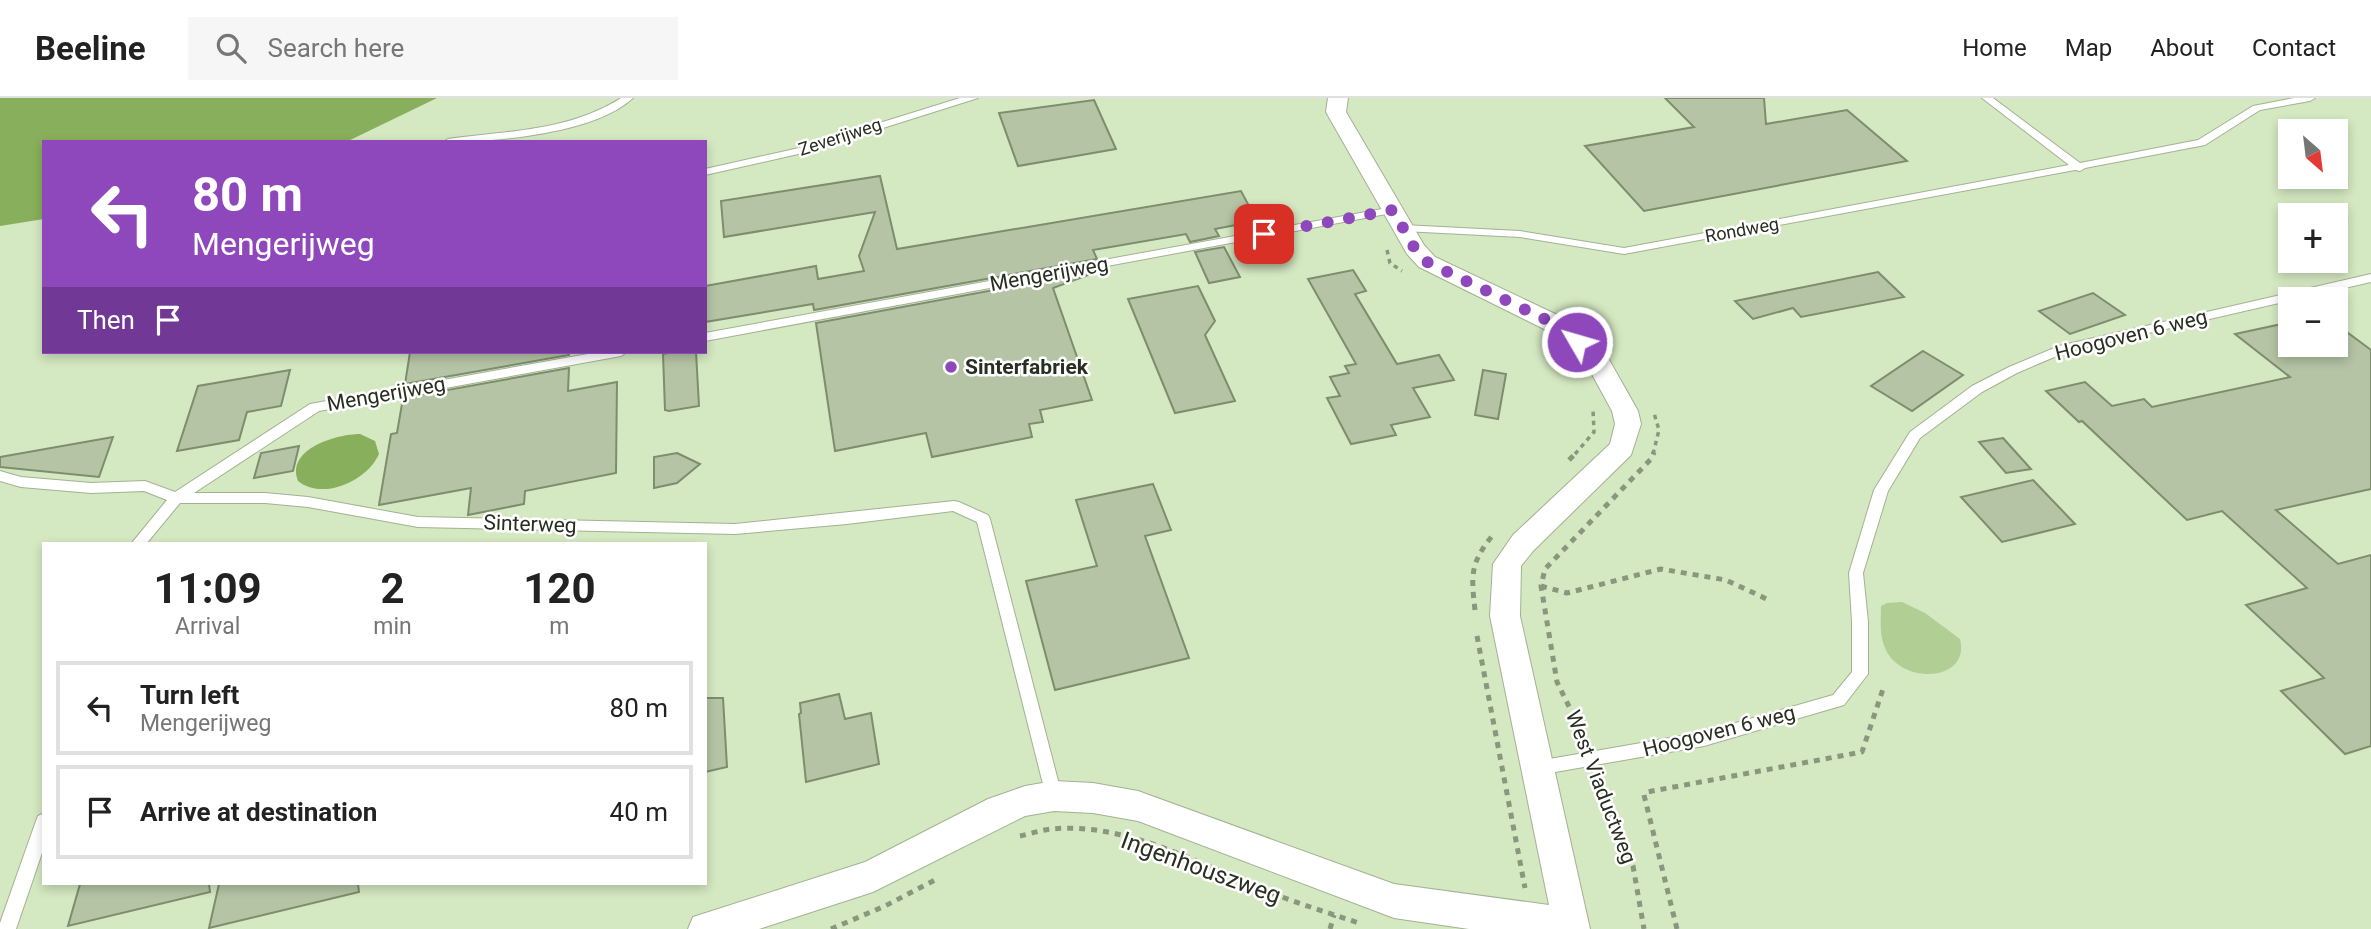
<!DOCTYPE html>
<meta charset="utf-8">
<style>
:root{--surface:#fff;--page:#f6f6f6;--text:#222;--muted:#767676;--line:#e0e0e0}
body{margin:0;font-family:Roboto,sans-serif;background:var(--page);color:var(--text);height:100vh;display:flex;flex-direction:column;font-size:26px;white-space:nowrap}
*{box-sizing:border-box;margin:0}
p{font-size:23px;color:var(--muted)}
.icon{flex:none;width:38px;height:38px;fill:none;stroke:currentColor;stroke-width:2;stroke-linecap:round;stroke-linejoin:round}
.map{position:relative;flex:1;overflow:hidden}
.panel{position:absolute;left:42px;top:444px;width:665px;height:343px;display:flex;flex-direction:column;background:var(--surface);border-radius:0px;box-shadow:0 4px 10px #0003}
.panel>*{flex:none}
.guide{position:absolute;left:42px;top:42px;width:665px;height:214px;border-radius:0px;box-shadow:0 4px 10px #0003;background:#8e48bb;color:#fff;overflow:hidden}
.needle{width:46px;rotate:152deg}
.tools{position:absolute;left:2278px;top:21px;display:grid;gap:14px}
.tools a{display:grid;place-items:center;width:70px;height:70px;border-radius:0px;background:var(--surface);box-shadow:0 4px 10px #0003;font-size:35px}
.pin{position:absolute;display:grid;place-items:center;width:60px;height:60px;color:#fff;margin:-30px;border-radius:14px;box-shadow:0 4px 10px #0006}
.me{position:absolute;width:77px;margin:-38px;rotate:308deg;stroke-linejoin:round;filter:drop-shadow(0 0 5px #0008)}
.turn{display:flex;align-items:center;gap:24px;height:147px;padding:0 35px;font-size:32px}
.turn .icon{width:91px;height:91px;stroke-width:2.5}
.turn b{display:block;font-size:49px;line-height:60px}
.then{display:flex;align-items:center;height:66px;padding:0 35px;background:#0003;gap:14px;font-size:26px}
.eta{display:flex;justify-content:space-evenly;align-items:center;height:119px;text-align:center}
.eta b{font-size:42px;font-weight:700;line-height:49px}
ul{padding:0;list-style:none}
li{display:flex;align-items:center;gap:21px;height:94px;margin:0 14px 10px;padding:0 21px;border:4px solid var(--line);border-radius:0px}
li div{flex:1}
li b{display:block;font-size:26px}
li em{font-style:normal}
header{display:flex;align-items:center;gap:42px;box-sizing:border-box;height:98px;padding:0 35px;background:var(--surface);border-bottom:2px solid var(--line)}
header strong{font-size:33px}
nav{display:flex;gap:38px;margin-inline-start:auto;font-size:24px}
.search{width:490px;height:63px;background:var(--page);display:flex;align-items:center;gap:18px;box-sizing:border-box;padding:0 24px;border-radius:0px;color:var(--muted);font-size:26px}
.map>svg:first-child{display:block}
.built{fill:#d4e8c1;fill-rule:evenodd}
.green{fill:#b1ce94}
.water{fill:#88af5b}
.building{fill:#b4c4a4;stroke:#7d8d6e;stroke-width:2}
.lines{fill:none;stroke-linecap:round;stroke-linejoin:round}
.service-casing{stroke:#a2b293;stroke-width:2}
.minor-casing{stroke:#a2b293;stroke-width:2}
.path-far1{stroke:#8a977f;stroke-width:3.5;stroke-dasharray:4.5 4.5;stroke-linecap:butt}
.path{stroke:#8a977f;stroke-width:5;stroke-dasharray:6 6;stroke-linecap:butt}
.service{fill:#fff;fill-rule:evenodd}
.minor{fill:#fff;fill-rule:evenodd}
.route{stroke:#8e48bb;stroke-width:12;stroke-dasharray:0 21.6}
.poi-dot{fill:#8e48bb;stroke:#fff;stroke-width:2.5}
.labels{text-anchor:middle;stroke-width:5;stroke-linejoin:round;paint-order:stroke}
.far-street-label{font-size:18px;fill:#282e21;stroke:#fff}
.street-label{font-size:21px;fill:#282e21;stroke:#fff}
.poi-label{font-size:21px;font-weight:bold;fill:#282e21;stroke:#fff;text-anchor:start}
.near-street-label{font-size:24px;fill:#282e21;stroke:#fff}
</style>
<header>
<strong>Beeline</strong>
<div class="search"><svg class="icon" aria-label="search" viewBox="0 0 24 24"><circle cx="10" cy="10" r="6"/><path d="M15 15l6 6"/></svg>Search here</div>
<nav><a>Home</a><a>Map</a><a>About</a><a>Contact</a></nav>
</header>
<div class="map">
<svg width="2371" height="831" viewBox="0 0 2371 831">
<rect width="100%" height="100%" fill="#e1f3d1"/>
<!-- built -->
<path class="built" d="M369,0h2002v831h-2371v-737l44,-6v166h661v-210h-430zM2291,33h45v46h-45zM2291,117h45v46h-45zM2291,201h45v46h-45zM44,446h661v340h-661z"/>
<!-- green -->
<path class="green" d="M1902,504l23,11 35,26c11,43 -58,46 -74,11 -7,-14 -5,-29 -5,-44l6,-3z"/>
<!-- water -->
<g class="water">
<polygon points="0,0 437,0 346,44 44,44 44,121 0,128"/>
<path d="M360,336l15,7 4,13c-12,27 -56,47 -81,27 -13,-32 39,-47 62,-47z"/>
</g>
<!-- building -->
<g class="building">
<polygon points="1665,0 1764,0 1766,26 1847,12 1907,63 1644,113 1585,48 1694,29"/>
<polygon points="1094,2 1116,51 1018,68 999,15"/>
<polygon points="880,78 897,151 1241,93 1257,123 1215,131 1219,138 1190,144 1186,136 1093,152 1097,161 814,212 813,206 705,224 705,188 816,168 818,181 864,173 859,158 875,114 724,139 721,103"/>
<polygon points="1224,149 1240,179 1209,185 1195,154"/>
<polygon points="1101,172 1053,190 1092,302 1040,312 1043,324 1029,326 1032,339 932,359 926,335 835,353 816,225"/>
<polygon points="1353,172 1366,193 1355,196 1397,266 1439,257 1454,282 1413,290 1430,319 1391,327 1396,337 1351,346 1327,300 1340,298 1330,279 1349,275 1345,268 1356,266 1308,181"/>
<polygon points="1878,174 1904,199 1801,219 1793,210 1753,221 1735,203"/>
<polygon points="1198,188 1215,223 1205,237 1235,303 1175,315 1128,201"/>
<polygon points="2093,195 2125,217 2070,236 2039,213"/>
<polygon points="2291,224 2291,247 2336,247 2336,226 2371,252 2371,391 2276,412 2338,466 2371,457 2371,648 2345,656 2281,593 2324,580 2246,507 2307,490 2222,413 2187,422 2082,323 2079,324 2046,293 2085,284 2112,308 2144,301 2152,309 2290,279 2235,236"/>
<polygon points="1923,253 1963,277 1912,313 1871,288"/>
<polygon points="410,254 569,254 569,257 405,286"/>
<polygon points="674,254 696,254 699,308 669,313 665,312 663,256"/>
<polygon points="569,270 568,293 617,284 616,375 525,393 524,406 468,417 471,390 379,407 391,336 397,335 403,300"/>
<polygon points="290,272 281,308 247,314 239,342 177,353 198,288"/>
<polygon points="1483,272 1506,276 1498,321 1475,317"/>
<polygon points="113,339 99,379 0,369 0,359"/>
<polygon points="2003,340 2031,371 2006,375 1979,344"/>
<polygon points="299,348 293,373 254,380 261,355"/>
<polygon points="677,355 700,366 677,385 654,390 654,359"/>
<polygon points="2033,382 2075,426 2002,444 1961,399"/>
<polygon points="1153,386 1171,432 1145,438 1189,560 1055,592 1026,483 1097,468 1076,402"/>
<polygon points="839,596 845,621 871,615 879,666 806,684 799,616 801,615 800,605"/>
<polygon points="705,600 723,600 727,669 705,674"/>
<polygon points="80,786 209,786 210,794 68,828"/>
<polygon points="219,786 358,786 359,794 209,830"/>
</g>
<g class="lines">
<!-- service casing -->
<g class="service-casing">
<g id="service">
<path d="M621,0h12c-39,36 -138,44 -190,44l5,-3c58,-8 122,-8 173,-41z"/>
<polygon points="960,0 978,0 807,54 705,77 705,71 799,50"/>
<polygon points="1982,0 1993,0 2080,65 2198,42 2253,8 2294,0 2315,0 2310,3 2260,12 2205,47 2085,70 2080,73 2075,72 1624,156 1520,139 1403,133 1397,130 1403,127 1520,133 1624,150 2069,67"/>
<polygon points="1393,109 1397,110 1397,114 705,243 705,235"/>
<polygon points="2371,176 2371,184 2066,254 2017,275 1982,294 1920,340 1888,393 1863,475 1868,524 1868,576 1844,607 1704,648 1538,677 1532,675 1530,670 1532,665 1538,663 1704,634 1833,597 1852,574 1852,524 1849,475 1874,392 1910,334 1972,288 2009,269 2059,248"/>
<polygon points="599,254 627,254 621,258 319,313 194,395 265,395 308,399 418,419 735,426 954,403 959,404 988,417 990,421 1062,698 1060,703 1054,705 1048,703 1046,698 977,424 953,413 847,426 735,436 418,429 308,409 265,405 180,405 146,446 131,446 167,402 144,393 91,395 21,389 0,383 0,373 21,379 91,385 145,383 175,394 310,306"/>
<polygon points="44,715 44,749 16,831 0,831 0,825 36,723 38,718"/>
</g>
</g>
<!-- minor casing -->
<g class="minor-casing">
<polygon id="minor" points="1328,0 1348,0 1346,14 1424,147 1435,159 1568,222 1607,258 1638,313 1641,326 1631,357 1533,453 1521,468 1520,518 1590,831 1469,831 1394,820 1138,723 1093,715 1054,713 1025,718 873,794 759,831 688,831 693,819 865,764 988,701 1025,688 1054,683 1093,685 1138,693 1394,786 1549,807 1490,518 1493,466 1513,437 1610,346 1615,326 1612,313 1588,269 1550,234 1419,169 1407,156 1326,14"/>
</g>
<!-- path-far1 -->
<g class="path-far1">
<polyline points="1387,152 1390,165 1402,173"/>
<polyline points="1575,356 1594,334 1593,312"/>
<polyline points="1653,356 1659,332 1654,315"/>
</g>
<!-- path -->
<g class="path">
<polyline points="1569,362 1577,354"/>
<polyline points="1541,488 1567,495 1661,471 1726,482 1771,503"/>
<path d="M1475,512c-4,-35 -5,-47 18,-75"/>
<polyline points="1477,538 1525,790"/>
<polyline points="1585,641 1557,584 1541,488 1545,471 1652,360 1654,354"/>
<polyline points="1599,678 1607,708 1633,768 1644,831"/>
<path d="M1020,738c10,-2 21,-6 31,-7 73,-7 145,33 210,60 33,13 67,24 101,35"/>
<polyline points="831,831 885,808 935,782"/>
<polyline points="1330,831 1334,817"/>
<polyline points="1677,831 1644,697 1647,694 1862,654 1884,588"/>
</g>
<!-- service -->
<use href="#service" class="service"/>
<!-- minor -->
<use href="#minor" class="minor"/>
</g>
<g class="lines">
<!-- route -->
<polyline class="route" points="1264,136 1393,112 1415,151 1427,164 1559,228 1577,244"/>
</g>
<!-- markers -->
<circle class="poi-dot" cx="951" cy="269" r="7"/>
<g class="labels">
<!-- far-street labels -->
<g class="far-street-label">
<text transform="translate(840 39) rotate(-18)" y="6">Zeverijweg</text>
<text transform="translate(1742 132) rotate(-10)" y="6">Rondweg</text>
</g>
<!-- street labels -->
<g class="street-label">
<text transform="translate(1049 176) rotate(-10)" y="7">Mengerijweg</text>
<text transform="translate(2131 237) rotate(-14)" y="7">Hoogoven 6 weg</text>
<text transform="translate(386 296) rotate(-10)" y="7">Mengerijweg</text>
<text transform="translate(530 426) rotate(2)" y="7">Sinterweg</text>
<text transform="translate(1719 633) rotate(-14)" y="7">Hoogoven 6 weg</text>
<text transform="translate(1601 689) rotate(69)" y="7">West Viaductweg</text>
</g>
<!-- poi labels -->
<g class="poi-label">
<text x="965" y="276">Sinterfabriek</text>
</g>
<!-- near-street labels -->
<g class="near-street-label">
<text transform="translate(1201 770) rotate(20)" y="8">Ingenhouszweg</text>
</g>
</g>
</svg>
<div class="tools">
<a><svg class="needle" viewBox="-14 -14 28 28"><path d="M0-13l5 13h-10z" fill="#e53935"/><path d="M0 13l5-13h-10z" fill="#767676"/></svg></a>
<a>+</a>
<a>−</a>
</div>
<div class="pin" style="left:1264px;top:136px;background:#d93025"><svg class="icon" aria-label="arrive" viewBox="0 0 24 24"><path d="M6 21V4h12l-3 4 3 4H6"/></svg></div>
<svg class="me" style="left:1577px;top:244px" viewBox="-20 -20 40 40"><circle r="17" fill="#8e48bb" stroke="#fff" stroke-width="3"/><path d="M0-11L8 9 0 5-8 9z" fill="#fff"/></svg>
<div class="guide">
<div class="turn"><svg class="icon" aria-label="left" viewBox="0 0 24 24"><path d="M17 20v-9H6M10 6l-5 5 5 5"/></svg><div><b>80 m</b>Mengerijweg</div></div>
<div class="then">Then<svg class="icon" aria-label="arrive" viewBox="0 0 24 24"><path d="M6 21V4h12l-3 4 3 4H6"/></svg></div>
</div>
<section class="panel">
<div class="eta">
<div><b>11:09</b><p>Arrival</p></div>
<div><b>2</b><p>min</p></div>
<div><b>120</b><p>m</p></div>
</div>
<ul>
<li><svg class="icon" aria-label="left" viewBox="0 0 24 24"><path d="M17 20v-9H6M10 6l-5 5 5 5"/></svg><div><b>Turn left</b><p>Mengerijweg</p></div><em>80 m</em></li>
<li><svg class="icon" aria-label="arrive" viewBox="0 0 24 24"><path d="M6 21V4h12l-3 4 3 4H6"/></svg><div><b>Arrive at destination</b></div><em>40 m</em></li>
</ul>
</section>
</div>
